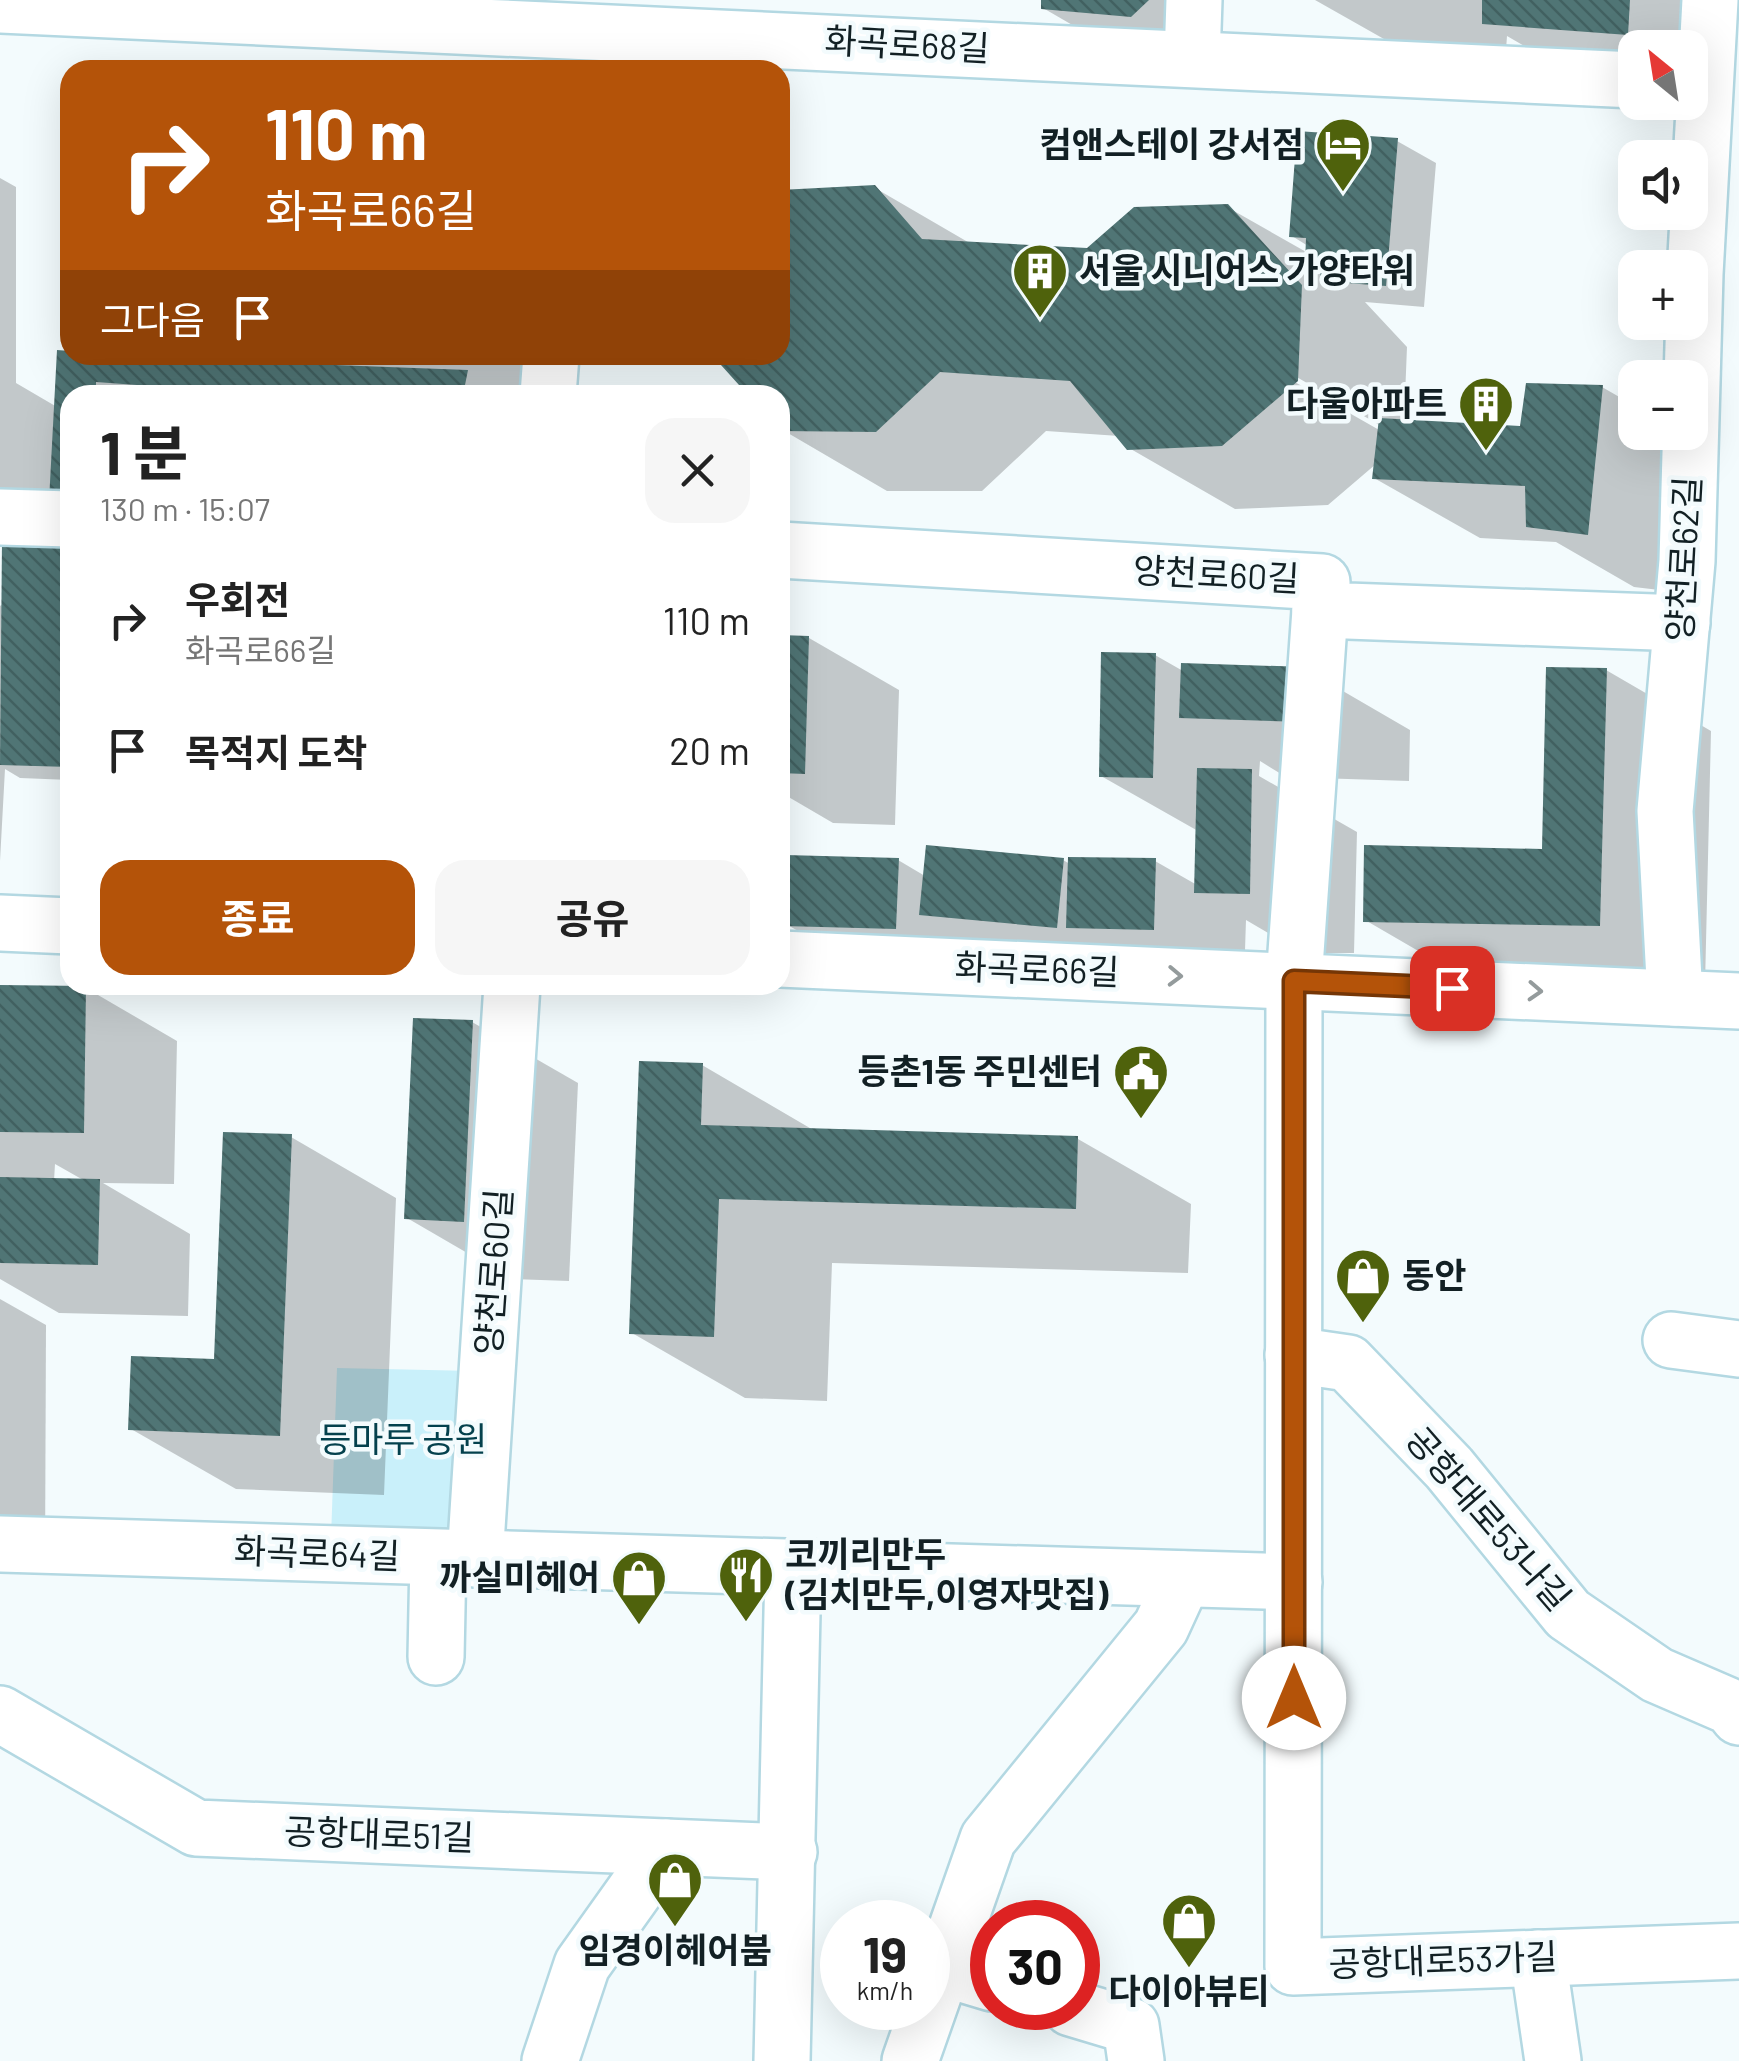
<!DOCTYPE html>
<html lang="ko">
<meta charset="utf-8">
<style>
:root{--surface:#fff;--page:#f6f6f6;--text:#222;--muted:#767676;--accent:#b45309}
body{margin:0;font-family:Barlow,"Noto Sans KR",sans-serif;background:var(--page);color:var(--text);height:100vh;display:flex;flex-direction:column;font-size:38px;white-space:nowrap}
*{box-sizing:border-box;margin:0}
p{font-size:32px;color:var(--muted)}
.icon{flex:none;width:55px;height:55px;fill:none;stroke:currentColor;stroke-width:2;stroke-linecap:round;stroke-linejoin:round}
.map{position:relative;flex:1;overflow:hidden}
.details{position:absolute;left:60px;top:385px;width:730px;height:610px;display:flex;flex-direction:column;background:var(--surface);border-radius:30px;box-shadow:0 10px 40px #0002}
.details>*{flex:none}
.hud{position:absolute;left:60px;top:60px;width:730px;height:305px;border-radius:30px;box-shadow:0 10px 40px #0002;background:#b45309;color:#fff;overflow:hidden}
.needle{width:65px;rotate:330deg}
.tools{position:absolute;left:1618px;top:30px;display:grid;gap:20px}
.tools a{display:grid;place-items:center;width:90px;height:90px;border-radius:20px;background:var(--surface);box-shadow:0 10px 40px #0002;font-size:50px}
.speed{position:absolute;left:820px;top:1900px;display:flex;gap:20px;font-size:50px;font-weight:700;text-align:center}
.speed>*{display:grid;place-content:center;width:130px;height:130px;border-radius:50%;background:var(--surface);box-shadow:0 10px 40px #0002;line-height:1}
.speed small{font-size:25px;font-weight:400}
.speed .limit{border:15px solid #d22;background:#fff;color:#111}
.pin{position:absolute;display:grid;place-items:center;width:85px;height:85px;color:#fff;margin:-42px;border-radius:20px;box-shadow:0 5px 15px #0006}
.me{position:absolute;width:110px;margin:-55px;rotate:0deg;stroke-linejoin:round;filter:drop-shadow(0 0 8px #0008)}
.turn{display:flex;align-items:center;gap:35px;height:210px;padding:0 40px;font-size:45px}
.turn .icon{width:130px;height:130px;stroke-width:2.5}
.turn b{display:block;font-size:70px;line-height:85px}
.then{display:flex;align-items:center;height:95px;padding:0 40px;background:#0003;gap:20px;font-size:38px}
.round{display:grid;place-items:center;flex:none;width:105px;height:105px;border-radius:30px;background:var(--page)}
.overview{display:flex;align-items:center;justify-content:space-between;height:170px;padding:0 40px}
h1{font-size:60px;font-weight:700;line-height:75px}
.cta{display:flex;gap:20px;margin-top:auto;padding:20px 40px}
.cta a{flex:1;height:115px;border-radius:30px;background:var(--accent);color:#fff;font-size:40px;font-weight:700;line-height:115px;text-align:center}
.cta a+a{background:var(--page);color:var(--text)}
ul{padding:0;list-style:none}
li{display:flex;align-items:center;gap:30px;height:130px;padding:0 40px}
li div{flex:1}
li b{display:block;font-size:38px}
li em{font-style:normal}
.map>svg:first-child{display:block}
.park{fill:#c9f0fa}
.shadow{fill:#0003;fill-rule:evenodd}
.building{fill:url(#building-back-hatch)}
.lines{fill:none;stroke-linecap:round;stroke-linejoin:round}
.minor-casing{stroke:#b3d8e2;stroke-width:60}
.minor{stroke:#fff;stroke-width:55}
.oneway{stroke:#949b9c}
.route-casing{stroke:#753606;stroke-width:25}
.route{stroke:#b45309;stroke-width:18}
.labels{text-anchor:middle;stroke-width:9;stroke-linejoin:round;paint-order:stroke}
.street-label{font-size:35px;fill:#122024;stroke:#f3fbfd}
.poi-label{font-size:35px;font-weight:bold;fill:#122024;stroke:#f3fbfd;text-anchor:end}
.park-label{font-size:35px;fill:#04414d;stroke:#f3fbfd}
</style>
<div class="map">
<svg width="1739" height="2061" viewBox="0 0 1739 2061">
<defs>
<pattern id="building-back-hatch" width="6" height="6" patternUnits="userSpaceOnUse" patternTransform="scale(2.5)"><rect width="6" height="6" fill="#507575"/><path d="M-1 5l2 2M0 0l6 6M5-1l2 2" fill="none" stroke="#416060"/></pattern>
</defs>
<rect width="100%" height="100%" fill="#f3fbfd"/>
<!-- park -->
<polygon class="park" points="337,1368 474,1371 468,1509 436,1541 331,1538"/>
<!-- shadow -->
<g class="shadow">
<polygon points="1044,0 1219,0 1182,44 1093,37 1043,8"/>
<polygon points="1315,0 1721,0 1721,7 1682,5 1721,28 1690,48 1635,48 1635,80 1575,75 1507,36 1506,50 1391,43"/>
<path d="M1397,141l39,22 -12,144 -59,-5 42,45 -3,75 118,7 80,-42 33,19v26h46l12,162 -59,-7 -78,-45 -76,-4 -106,-60 2,-14 -48,41 -93,4 -106,-61 -10,-12 -73,-5 -64,60h-95l-106,-62 -1,-34h-29l-36,-40h65v-162l4,-3 91,-2 98,57 115,6 139,-44 81,46v-7l-16,-10zM1288,372l93,54v5l-95,-54z"/>
<polygon points="0,178 16,187 16,383 57,407 70,353 171,358 166,355 522,355 520,395 70,395 70,511 0,506"/>
<polygon points="70,548 70,780 20,778 5,769 0,861 0,606"/>
<polygon points="780,637 809,638 899,690 895,825 833,823 780,792"/>
<polygon points="1155,655 1183,671 1305,669 1410,730 1409,781 1286,777 1260,761 1259,776 1357,832 1354,953 1302,953 1246,920 1244,981 877,977 786,924 898,860 925,876 1063,860 1070,864 1155,861 1197,885 1198,831 1101,776"/>
<polygon points="1606,670 1711,731 1705,985 1470,981 1365,920 1544,851"/>
<path d="M0,987l86,1 91,53 -3,143 -71,-1 87,51 -2,82 -129,-3 -59,-34zM55,1164l30,17h-31z"/>
<polygon points="472,1022 578,1083 569,1281 512,1279 407,1218"/>
<polygon points="702,1065 815,1131 1078,1139 1191,1204 1188,1273 832,1263 827,1401 745,1398 632,1333"/>
<polygon points="291,1137 396,1198 384,1495 236,1489 131,1429 216,1362"/>
<polygon points="0,1299 46,1325 45,1568 0,1568"/>
</g>
<!-- building -->
<g class="building">
<polygon points="1041,0 1149,0 1131,17 1041,9"/>
<polygon points="1482,0 1630,0 1628,35 1482,24"/>
<polygon points="1297,131 1398,138 1386,286 1320,281 1321,266 1305,264 1306,238 1289,237"/>
<polygon points="875,185 922,239 1087,248 1134,207 1228,204 1302,285 1298,381 1222,446 1127,450 1070,381 940,372 876,432 780,431 780,395 748,395 712,355 780,355 780,190"/>
<polygon points="57,350 70,351 70,355 468,370 463,395 273,395 96,382 96,395 70,395 70,502 49,501"/>
<polygon points="1526,383 1603,385 1588,535 1526,527 1525,486 1372,479 1379,418 1520,426"/>
<polygon points="2,540 70,546 70,767 0,765"/>
<polygon points="780,635 809,636 805,774 780,773"/>
<polygon points="1101,652 1156,653 1153,778 1099,777"/>
<polygon points="1181,663 1306,667 1304,722 1179,718"/>
<polygon points="1546,667 1607,668 1600,926 1363,922 1364,845 1542,849"/>
<polygon points="1197,768 1252,769 1250,894 1194,893"/>
<polygon points="926,845 1064,858 1057,928 919,915"/>
<polygon points="785,855 899,858 896,929 783,926"/>
<polygon points="1068,857 1156,858 1154,930 1066,928"/>
<polygon points="0,985 86,986 84,1133 0,1132"/>
<polygon points="413,1018 473,1020 464,1222 404,1219"/>
<polygon points="639,1061 703,1063 701,1125 1078,1136 1076,1209 719,1199 714,1337 629,1334"/>
<polygon points="223,1132 292,1134 280,1436 128,1430 131,1356 214,1359"/>
<polygon points="0,1177 100,1179 98,1265 0,1263"/>
</g>
<g class="lines">
<!-- minor casing -->
<g class="minor-casing">
<g id="minor">
<polyline points="0,5 1635,80"/>
<polyline points="1192,59 1194,0"/>
<polyline points="548,395 551,355"/>
<polyline points="0,517 70,519"/>
<polyline points="780,550 1322,582 1320,610 1682,623"/>
<polyline points="1320,610 1294,981 1293,1967 1739,1951"/>
<polyline points="0,923 70,926"/>
<polyline points="780,959 1739,1001"/>
<polyline points="1675,998 1665,811 1687,561 1695,274 1710,0"/>
<polyline points="1671,1340 1739,1349"/>
<polyline points="1293,1355 1348,1363 1449,1468 1568,1614 1657,1675 1731,1707 1739,1717"/>
<polyline points="0,1544 1294,1582"/>
<polyline points="475,1559 512,985"/>
<polyline points="436,1657 438,1558"/>
<polyline points="0,1714 196,1828 789,1852"/>
<polyline points="1538,1958 1553,2061"/>
<polyline points="942,1968 992,1983"/>
<polyline points="1071,2008 1131,2026 1136,2061"/>
<polyline points="550,2061 582,1965 666,1847"/>
<polyline points="782,2061 793,1568"/>
<polyline points="910,2061 988,1839 1161,1627 1183,1579"/>
</g>
</g>
<!-- minor -->
<use href="#minor" class="minor"/>
</g>
<!-- one-way arrows -->
<defs><path id="oneway-chevron" d="M-2-3.5L2.5 0L-2 3.5" fill="none" stroke-width="1.6" stroke-linecap="round" stroke-linejoin="round" transform="scale(2.5)"/></defs>
<g class="oneway">
<use href="#oneway-chevron" transform="translate(1175 976) rotate(2)"/>
<use href="#oneway-chevron" transform="translate(1535 991) rotate(3)"/>
</g>
<g class="lines">
<!-- route casing -->
<g class="route-casing">
<polyline id="route" points="1294,1698 1294,981 1452,988"/>
</g>
<!-- route -->
<use href="#route" class="route"/>
</g>
<!-- icons -->
<defs>
<g id="hotel-pin" transform="scale(2.875)"><path d="M0 17L-7.5 6A9.5 9.5 0 1 1 7.5 6Z" fill="#4f620c" stroke="#f3fbfd"/><path d="M-6-4.5h1.5V1H6V5H4.5V3h-9V5H-6ZM-4 0a1.8 1.8 0 1 1 3.6 0ZM.5 0V-2.5h3Q6-2.5 6 0Z" fill="#fff"/></g>
<g id="building-pin" transform="scale(2.875)"><path d="M0 17L-7.5 6A9.5 9.5 0 1 1 7.5 6Z" fill="#4f620c" stroke="#f3fbfd"/><path d="M-4-6H4V6H1V3H-1V6H-4ZM-2.5-4.3h1.7v1.8h-1.7ZM.8-4.3h1.7v1.8H.8ZM-2.5-1h1.7V.8h-1.7ZM.8-1h1.7V.8H.8Z" fill="#fff"/></g>
<g id="civic-pin" transform="scale(2.875)"><path d="M0 17L-7.5 6A9.5 9.5 0 1 1 7.5 6Z" fill="#4f620c" stroke="#f3fbfd"/><path d="M-.6-6.5H3V-4.5H.6V-3L4-1V1h2V6H-6V1h2V-1L-.6-3ZM-1.2 2.5V6h2.4V2.5Z" fill="#fff"/></g>
<g id="shop-pin" transform="scale(2.875)"><path d="M0 17L-7.5 6A9.5 9.5 0 1 1 7.5 6Z" fill="#4f620c" stroke="#f3fbfd"/><path d="M-5-2.5h2.3a2.7 3.5 0 0 1 5.4 0H5L5.5 6h-11ZM-1.5-2.5h3a1.5 2.3 0 0 0-3 0Z" fill="#fff"/></g>
<g id="restaurant-pin" transform="scale(2.875)"><path d="M0 17L-7.5 6A9.5 9.5 0 1 1 7.5 6Z" fill="#4f620c" stroke="#f3fbfd"/><path d="M-5-6h1v4h1v-4h1v4h1v-4h1v5L-1.5 .5V6h-2V.5L-5-1ZM5-6V6H3V1.5H1.5Q1.5-4 5-6Z" fill="#fff"/></g>
</defs>
<g fill-rule="evenodd">
<use href="#hotel-pin" x="1343" y="145"/>
<use href="#building-pin" x="1040" y="271"/>
<use href="#building-pin" x="1486" y="404"/>
<use href="#civic-pin" x="1141" y="1072"/>
<use href="#shop-pin" x="1363" y="1276"/>
<use href="#restaurant-pin" x="746" y="1575"/>
<use href="#shop-pin" x="639" y="1578"/>
<use href="#shop-pin" x="675" y="1880"/>
<use href="#shop-pin" x="1189" y="1921"/>
</g>
<g class="labels">
<!-- street labels -->
<g class="street-label">
<text transform="translate(907 45) rotate(3)" y="12">화곡로68길</text>
<text transform="translate(1684 559) rotate(-87)" y="12">양천로62길</text>
<text transform="translate(1216 575) rotate(3)" y="12">양천로60길</text>
<text transform="translate(1037 970) rotate(2)" y="12">화곡로66길</text>
<text transform="translate(494 1272) rotate(-86)" y="12">양천로60길</text>
<text transform="translate(1488 1519) rotate(49)" y="12">공항대로53나길</text>
<text transform="translate(317 1554) rotate(2)" y="12">화곡로64길</text>
<text transform="translate(379 1835) rotate(2)" y="12">공항대로51길</text>
<text transform="translate(1443 1961) rotate(-2)" y="12">공항대로53가길</text>
</g>
<!-- poi labels -->
<g class="poi-label">
<text x="1304" y="157">컴앤스테이 강서점</text>
<text x="1079" y="283" text-anchor="start">서울 시니어스 가양타워</text>
<text x="1447" y="416">다울아파트</text>
<text x="1102" y="1084">등촌1동 주민센터</text>
<text x="1402" y="1288" text-anchor="start">동안</text>
<text x="785" y="1567" text-anchor="start">코끼리만두<tspan x="785" dy="40">(김치만두,이영자맛집)</tspan></text>
<text x="600" y="1590">까실미헤어</text>
<text x="675" y="1963" text-anchor="middle">임경이헤어붐</text>
<text x="1189" y="2004" text-anchor="middle">다이아뷰티</text>
</g>
<!-- park labels -->
<g class="park-label">
<text x="403" y="1452">등마루 공원</text>
</g>
</g>
</svg>
<div class="tools">
<a><svg class="needle" viewBox="-14 -14 28 28"><path d="M0-13l5 13h-10z" fill="#e53935"/><path d="M0 13l5-13h-10z" fill="#767676"/></svg></a>
<a><svg class="icon" aria-label="sound" viewBox="0 0 24 24"><path d="M4 9h4l5-4v14l-5-4H4zM17 9q2 3 0 6"/></svg></a>
<a>+</a>
<a>−</a>
</div>
<div class="speed"><div>19<small>km/h</small></div><div class="limit">30</div></div>
<div class="pin" style="left:1452px;top:988px;background:#d93025"><svg class="icon" aria-label="arrive" viewBox="0 0 24 24"><path d="M6 21V4h12l-3 4 3 4H6"/></svg></div>
<svg class="me" style="left:1294px;top:1698px" viewBox="-20 -20 40 40"><circle r="19" fill="#fff"/><path d="M0-13L10 11 0 6-10 11z" fill="#b45309"/></svg>
<div class="hud">
<div class="turn"><svg class="icon" aria-label="right" viewBox="0 0 24 24"><path d="M7 20v-9h11M14 6l5 5-5 5"/></svg><div><b>110 m</b>화곡로66길</div></div>
<div class="then">그다음<svg class="icon" aria-label="arrive" viewBox="0 0 24 24"><path d="M6 21V4h12l-3 4 3 4H6"/></svg></div>
</div>
<section class="details">
<div class="overview"><div><h1>1 분</h1><p>130 m · 15:07</p></div><a class="round"><svg class="icon" aria-label="close" viewBox="0 0 24 24"><path d="M6 6l12 12M18 6L6 18"/></svg></a></div>
<ul>
<li><svg class="icon" aria-label="right" viewBox="0 0 24 24"><path d="M7 20v-9h11M14 6l5 5-5 5"/></svg><div><b>우회전</b><p>화곡로66길</p></div><em>110 m</em></li>
<li><svg class="icon" aria-label="arrive" viewBox="0 0 24 24"><path d="M6 21V4h12l-3 4 3 4H6"/></svg><div><b>목적지 도착</b></div><em>20 m</em></li>
</ul>
<div class="cta"><a>종료</a><a>공유</a></div>
</section>
</div>
